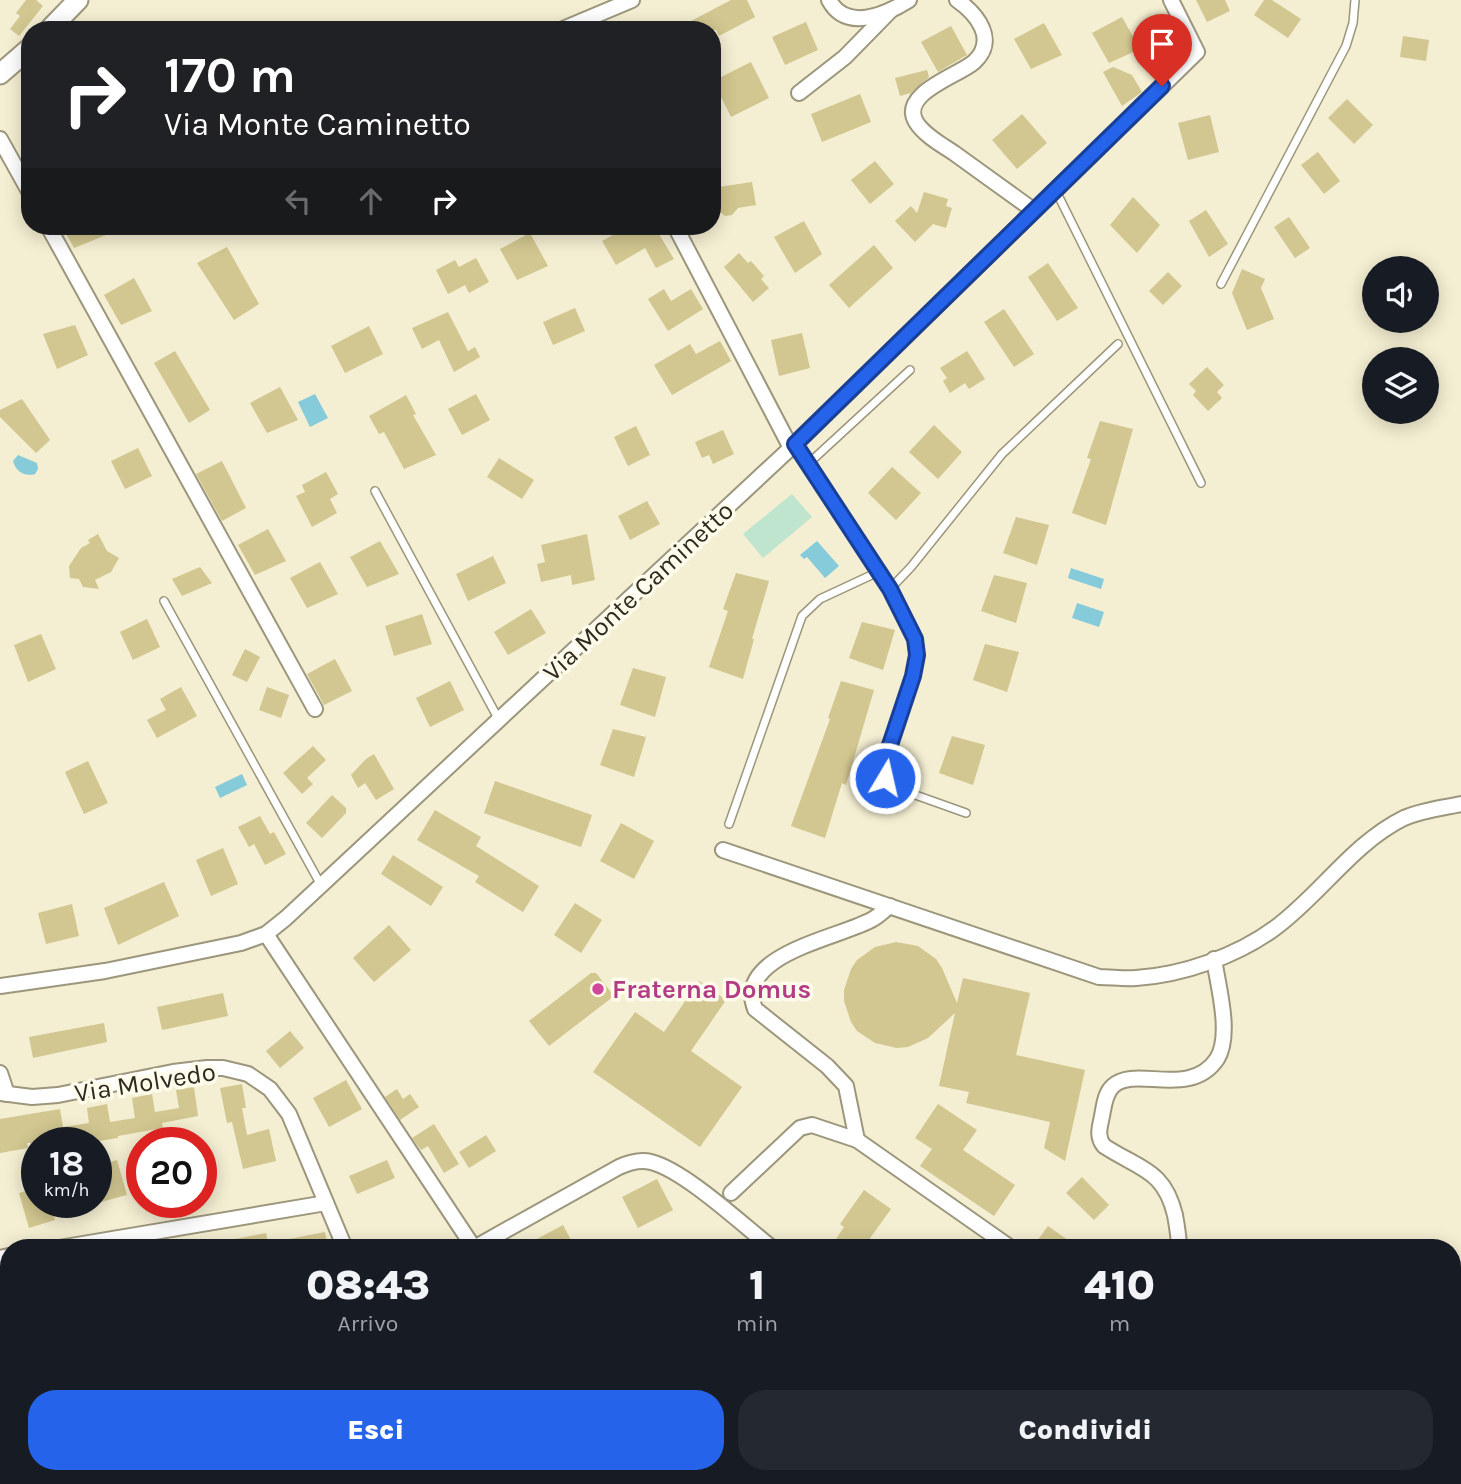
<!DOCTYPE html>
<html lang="it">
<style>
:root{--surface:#171b24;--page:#242831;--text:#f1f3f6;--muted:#9ea1a6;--accent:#2563eb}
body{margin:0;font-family:Karla,sans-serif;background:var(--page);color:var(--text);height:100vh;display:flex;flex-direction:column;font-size:26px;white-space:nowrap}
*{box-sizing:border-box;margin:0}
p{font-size:23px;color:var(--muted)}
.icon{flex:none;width:38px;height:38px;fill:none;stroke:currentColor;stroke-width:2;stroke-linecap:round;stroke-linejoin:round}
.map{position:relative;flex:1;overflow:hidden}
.panel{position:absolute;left:0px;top:1239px;width:1461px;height:245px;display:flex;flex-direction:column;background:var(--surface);border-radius:28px 28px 0 0;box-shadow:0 4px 18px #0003}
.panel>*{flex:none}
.banner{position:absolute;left:21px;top:21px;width:700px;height:214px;border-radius:28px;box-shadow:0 4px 18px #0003;background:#202124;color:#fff;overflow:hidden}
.fabs{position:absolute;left:1362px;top:256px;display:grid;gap:14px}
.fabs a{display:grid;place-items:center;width:77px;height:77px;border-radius:50%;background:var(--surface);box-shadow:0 4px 18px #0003;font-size:35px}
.speed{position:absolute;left:21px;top:1127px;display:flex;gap:14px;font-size:35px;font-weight:700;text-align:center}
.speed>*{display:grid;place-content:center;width:91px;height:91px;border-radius:50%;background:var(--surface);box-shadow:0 4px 18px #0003;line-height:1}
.speed small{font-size:18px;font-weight:400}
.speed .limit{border:10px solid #d22;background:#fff;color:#111}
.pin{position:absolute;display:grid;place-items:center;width:60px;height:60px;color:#fff;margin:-72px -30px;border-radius:50% 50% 50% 0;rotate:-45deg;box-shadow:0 0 7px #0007}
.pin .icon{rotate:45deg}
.me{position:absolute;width:77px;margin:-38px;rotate:9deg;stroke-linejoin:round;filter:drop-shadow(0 0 5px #0008)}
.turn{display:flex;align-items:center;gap:24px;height:147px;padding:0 28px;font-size:32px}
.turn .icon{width:91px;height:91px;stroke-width:2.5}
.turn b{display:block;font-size:49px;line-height:60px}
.lanes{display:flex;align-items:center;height:66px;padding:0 28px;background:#0003;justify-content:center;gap:35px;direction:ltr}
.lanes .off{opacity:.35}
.eta{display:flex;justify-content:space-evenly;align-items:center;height:119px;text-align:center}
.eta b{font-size:42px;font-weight:800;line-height:49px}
.action{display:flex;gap:14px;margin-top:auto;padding:14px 28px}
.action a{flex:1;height:80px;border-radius:28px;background:var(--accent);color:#fff;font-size:28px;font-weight:800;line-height:80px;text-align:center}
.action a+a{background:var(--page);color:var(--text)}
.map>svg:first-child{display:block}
.green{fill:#bfe5cf}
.water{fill:#85cbd9}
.building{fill:#d2c790}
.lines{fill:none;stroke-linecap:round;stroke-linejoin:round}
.lane-casing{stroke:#9b967c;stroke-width:10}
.street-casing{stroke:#9b967c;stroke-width:18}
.secondary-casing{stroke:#9b967c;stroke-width:23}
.lane{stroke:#fff;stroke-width:7}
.street{stroke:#fff;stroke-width:14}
.secondary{stroke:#fff;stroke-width:19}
.route-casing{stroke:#184099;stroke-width:18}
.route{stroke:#2563eb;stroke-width:12}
.hotel-dot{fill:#d1479c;stroke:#fefbea;stroke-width:2.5}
.labels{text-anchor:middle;stroke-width:7;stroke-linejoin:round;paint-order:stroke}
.street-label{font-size:26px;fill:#2d2b20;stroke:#fefbea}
.hotel-label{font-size:26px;font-weight:bold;fill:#b23c85;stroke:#fefbea;text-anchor:start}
</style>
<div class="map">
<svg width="1461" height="1484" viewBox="0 0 1461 1484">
<rect width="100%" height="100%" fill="#f4eed2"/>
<!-- green -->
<polygon class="green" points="792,494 812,517 763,558 743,534"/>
<!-- water -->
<g class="water">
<polygon points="315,394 328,418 310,427 298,402"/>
<path d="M18,455l19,8 1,6 -3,5c-10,3 -19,-2 -22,-13z"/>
<polygon points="817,541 839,566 825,578 807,557 804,559 800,555"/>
<polygon points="1071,568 1104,579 1101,589 1068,578"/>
<polygon points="1077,603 1104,612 1099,627 1072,618"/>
<polygon points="242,774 247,785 220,798 215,787"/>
</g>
<!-- building -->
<g class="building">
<polygon points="26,0 36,0 43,6 19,36 10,29 20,16 16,13"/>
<polygon points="731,0 747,0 755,17 719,36 716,30 674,30"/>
<polygon points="1196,0 1225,0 1230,11 1207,22"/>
<polygon points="1264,0 1272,0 1301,19 1288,38 1254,15"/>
<polygon points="1122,17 1140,49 1109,63 1092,33"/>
<polygon points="806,22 818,50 785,65 772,37"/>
<polygon points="1044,23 1062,55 1031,69 1014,39"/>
<polygon points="951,26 967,55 938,72 921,42"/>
<polygon points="1403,36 1429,40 1426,61 1400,57"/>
<polygon points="751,62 769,98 731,117 713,81"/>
<polygon points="1113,67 1132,75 1142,92 1122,106 1103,72"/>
<polygon points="927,70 929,77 911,93 900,96 895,78"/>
<polygon points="860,94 871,122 822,142 811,114"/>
<polygon points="1347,99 1373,125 1354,144 1328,118"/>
<polygon points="1022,114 1047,143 1017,169 992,140"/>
<polygon points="1210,115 1219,152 1188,160 1178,123"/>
<polygon points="1318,152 1340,181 1324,194 1301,165"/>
<polygon points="875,161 894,184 870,204 851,180"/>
<polygon points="752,182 756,205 738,208 732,215 725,216 712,205 712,188"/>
<polygon points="924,192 948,199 946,206 952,208 946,228 933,224 915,242 895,221 911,206 917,213"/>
<polygon points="1133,197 1160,225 1137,253 1110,225"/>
<polygon points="1206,210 1228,244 1209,257 1189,221"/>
<polygon points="1289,217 1310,248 1295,258 1274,227"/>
<polygon points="804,221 822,254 795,273 774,237"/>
<polygon points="62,226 100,226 106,235 74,248"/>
<polygon points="629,226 654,226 674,259 656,268 645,248 616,265 602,241"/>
<polygon points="530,233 548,266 517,280 500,249"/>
<polygon points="874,245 893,268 849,308 829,285"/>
<polygon points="227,247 259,304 234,320 197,263"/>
<polygon points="739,253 748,263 751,261 764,276 761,279 769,288 753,302 724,267"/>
<polygon points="476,258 489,282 469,293 465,285 448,294 436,270 455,260 459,267"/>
<polygon points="1048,263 1078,308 1057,321 1028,277"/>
<polygon points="1242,269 1265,279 1261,288 1274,319 1247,330 1232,293"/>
<polygon points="1168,272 1182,286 1163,305 1149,291"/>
<polygon points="134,278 152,311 121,325 104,295"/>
<polygon points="664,289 671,301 691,289 703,309 668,331 648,299"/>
<polygon points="575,308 585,331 553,345 543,322"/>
<polygon points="1004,309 1034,354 1014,367 984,322"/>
<polygon points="448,312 468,351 475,347 480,357 454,372 439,340 422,349 412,328"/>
<polygon points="75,325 88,355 57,369 43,334"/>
<polygon points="369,326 383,354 345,373 331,346"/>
<polygon points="802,333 810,368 779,376 771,340"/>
<polygon points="720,341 731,361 672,395 654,365 690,344 696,354"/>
<polygon points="175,351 210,410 189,423 154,363"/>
<polygon points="967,351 985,379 969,389 965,383 950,393 943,381 947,378 940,368"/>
<polygon points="1207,367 1224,385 1217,392 1222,398 1208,411 1193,395 1196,391 1189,384"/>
<polygon points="280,387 298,420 267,433 250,403"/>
<polygon points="476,394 490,420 462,435 448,409"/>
<polygon points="406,395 416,414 413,415 436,455 404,469 384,432 379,434 369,416"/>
<polygon points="22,399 50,440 36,453 0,417 0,410"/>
<polygon points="1100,421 1133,429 1106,525 1072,513 1091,459 1087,458"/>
<polygon points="934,425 962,452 938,479 909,452"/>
<polygon points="636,426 650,455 628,466 614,437"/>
<polygon points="723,430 734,454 713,464 709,455 702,458 695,442"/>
<polygon points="138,448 152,476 125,489 111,461"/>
<polygon points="499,458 534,480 522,499 487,477"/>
<polygon points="222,461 246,508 222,521 196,474"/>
<polygon points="892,467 921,493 896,520 868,493"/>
<polygon points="326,472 338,494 330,499 337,513 312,527 296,496 305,492 302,485"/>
<polygon points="647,501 660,524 630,540 618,516"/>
<polygon points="1016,517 1049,525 1037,565 1003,553"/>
<polygon points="268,529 286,561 255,575 238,545"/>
<polygon points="98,534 107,551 119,558 111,572 95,580 99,589 83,587 79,579 70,578 69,566 81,548 90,543 88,540"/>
<polygon points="587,534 595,580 572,585 571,575 541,582 537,564 545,562 541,545"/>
<polygon points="380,541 399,574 367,587 350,557"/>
<polygon points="493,556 506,583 468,601 456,574"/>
<polygon points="320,562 338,594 307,608 290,578"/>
<polygon points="200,567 212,583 182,596 172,579"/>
<polygon points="736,573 769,581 752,639 754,639 743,679 709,667 728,611 723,609"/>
<polygon points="994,575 1027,583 1016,623 981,611"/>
<polygon points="531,609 546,633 508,655 494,632"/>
<polygon points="422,614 432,644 394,656 385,626"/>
<polygon points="147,619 160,647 133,660 120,632"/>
<polygon points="862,622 895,630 883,670 849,658"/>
<polygon points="41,634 56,669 28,682 14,645"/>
<polygon points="985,644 1019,652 1007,692 973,680"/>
<polygon points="245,649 260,657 247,682 232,675"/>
<polygon points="335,659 352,691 324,705 307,674"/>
<polygon points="633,668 666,677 655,717 620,705"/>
<polygon points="450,681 464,710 430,727 416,698"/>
<polygon points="841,681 874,690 846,785 842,783 825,838 791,826 830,719 828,718"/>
<polygon points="181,687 197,716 157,738 147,720 166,710 160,699"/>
<polygon points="267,687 289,695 281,718 259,710"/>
<polygon points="613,729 646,737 634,777 600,765"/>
<polygon points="952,736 985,745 973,785 939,773"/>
<polygon points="313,746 326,760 307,778 313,784 302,794 283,773"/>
<polygon points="374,754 394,789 376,800 365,783 358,788 351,775 366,759"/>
<polygon points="88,761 108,803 84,814 65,772"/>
<polygon points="495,781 592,815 581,847 484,813"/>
<polygon points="332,795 346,808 346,813 322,838 306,823"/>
<polygon points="435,810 481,837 476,846 539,886 523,912 475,882 479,876 417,840"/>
<polygon points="260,816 270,834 274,832 286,854 265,865 254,844 249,847 238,827"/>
<polygon points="621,823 654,841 634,879 600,861"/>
<polygon points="223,848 238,884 211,896 196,860"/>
<polygon points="393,855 443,887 431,906 381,874"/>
<polygon points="164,882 179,916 118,945 104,908"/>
<polygon points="575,903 602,920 581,953 554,935"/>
<polygon points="72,904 79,936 46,944 38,913"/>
<polygon points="389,925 411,950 374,982 353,958"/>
<polygon points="896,942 918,946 936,959 942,968 957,1003 963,978 1030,993 1016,1055 1085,1070 1065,1161 1044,1148 1050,1122 966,1103 969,1092 939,1086 955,1013 928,1038 908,1047 897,1048 875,1043 857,1031 851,1022 844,1001 844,990 851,969 857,960 875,947"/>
<polygon points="591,973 596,973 614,996 549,1046 529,1021"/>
<polygon points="699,981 726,1000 691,1051 742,1087 700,1147 593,1072 635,1012 664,1032"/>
<polygon points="223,993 228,1016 162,1030 157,1007"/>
<polygon points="104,1023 107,1042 33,1058 29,1037"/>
<polygon points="290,1031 304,1048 280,1068 266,1051"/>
<polygon points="346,1080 362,1109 329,1127 313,1098"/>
<polygon points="242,1084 246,1108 242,1108 247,1135 269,1129 276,1161 243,1169 232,1122 227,1123 220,1088"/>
<polygon points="194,1087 198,1116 162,1123 163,1128 118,1136 118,1138 93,1142 92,1139 71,1143 27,1143 28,1148 0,1153 0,1119 60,1109 63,1127 89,1123 87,1108 107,1104 110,1122 135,1118 132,1098 152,1094 155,1112 179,1108 176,1090"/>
<polygon points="397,1089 403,1099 410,1094 419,1107 400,1120 385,1097"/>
<polygon points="938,1104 977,1130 963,1150 1015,1185 994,1216 920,1166 932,1149 915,1138"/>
<polygon points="434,1124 459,1164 444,1173 428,1146 421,1150 412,1138"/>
<polygon points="486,1135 496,1151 469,1168 459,1152"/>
<polygon points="117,1160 127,1195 101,1202 96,1185 96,1166"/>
<polygon points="387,1160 395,1178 357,1194 349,1176"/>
<polygon points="1082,1177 1109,1205 1094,1220 1066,1193"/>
<polygon points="657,1179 673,1210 638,1228 622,1197"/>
<polygon points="37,1188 37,1202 50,1202 55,1220 29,1228 19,1193"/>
<polygon points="864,1190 891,1209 863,1248 830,1248 844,1227 840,1224"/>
<polygon points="563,1225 572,1242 561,1248 539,1248 535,1240"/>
<polygon points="1048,1226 1079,1248 1032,1248"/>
<polygon points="325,1232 328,1248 274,1248 274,1242"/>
<polygon points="266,1233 269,1248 220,1248 219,1242"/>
</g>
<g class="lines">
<!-- lane casing -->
<g class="lane-casing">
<g id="lane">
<polyline points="1055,189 1201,483"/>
<polyline points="1221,284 1346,46 1353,23 1355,0"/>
<polyline points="795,444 890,589 915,639 917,655 913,676 884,763 885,778 893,787 966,813"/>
<polyline points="808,464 910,370"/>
<polyline points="375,491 499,720"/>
<polyline points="890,589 911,567 1002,454 1118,344"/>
<polyline points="164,601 321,885"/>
<polyline points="729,824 802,616 820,599 878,572"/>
<polyline points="1452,1322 1461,1320"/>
<polyline points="1452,1354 1461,1352"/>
</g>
</g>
<!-- street casing -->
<g class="street-casing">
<g id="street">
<path d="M829,0c17,32 56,15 80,0"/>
<path d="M957,0c20,14 41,40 17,62 -14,13 -75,31 -58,60 8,13 26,23 38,31 26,19 53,38 79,57"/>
<polyline points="563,29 632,0"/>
<polyline points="799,93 845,57 891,10"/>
<polyline points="0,139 30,193"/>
<polyline points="48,226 315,709"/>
<polyline points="675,226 791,448"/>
<path d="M723,850l376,127c12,0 25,2 37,1 47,-3 101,-22 139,-50 45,-33 78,-85 129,-110 18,-8 38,-10 57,-14"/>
<polyline points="266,934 474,1248"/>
<polyline points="0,986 105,971 241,943 266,934 286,918 795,444 1197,52 1171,0"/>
<polyline points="0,1073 7,1094"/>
<polyline points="0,1093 32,1097 58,1095 173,1072 207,1068 223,1068 248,1074 270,1089 289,1114 345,1248"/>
<polyline points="857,1140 1011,1248"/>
<path d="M731,1193l69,-65 12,-3 45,15 -11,-54 -19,-20 -72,-57c-21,-55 85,-71 118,-90 6,-3 11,-9 17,-13"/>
<polyline points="59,1248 326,1203"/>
<path d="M474,1248l145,-81c11,-5 21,-8 32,-5 33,8 92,63 121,86"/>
<path d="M1179,1248c0,-11 -2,-22 -4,-33 -11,-46 -36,-46 -71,-69 -8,-10 -4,-19 -2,-30 2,-10 3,-23 11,-30 22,-21 77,13 104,-27 15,-24 1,-73 -3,-100"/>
<polyline points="0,1258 9,1256"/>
<polyline points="0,1439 9,1437"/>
<polyline points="444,1475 448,1484"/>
<polyline points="846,1484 847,1475"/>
</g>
</g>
<!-- secondary casing -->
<g class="secondary-casing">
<g id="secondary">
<polyline points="49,30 78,0"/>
<polyline points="0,74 30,48"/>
</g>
</g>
<!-- lane -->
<use href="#lane" class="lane"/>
<!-- street -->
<use href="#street" class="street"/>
<!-- secondary -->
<use href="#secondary" class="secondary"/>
</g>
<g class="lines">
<!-- route casing -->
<g class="route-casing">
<polyline id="route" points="885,778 884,763 913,676 917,655 915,639 890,589 795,444 1162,86"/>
</g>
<!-- route -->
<use href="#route" class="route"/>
</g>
<!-- markers -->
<circle class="hotel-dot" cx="598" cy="989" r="7"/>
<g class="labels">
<!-- street labels -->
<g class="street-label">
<text transform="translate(638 591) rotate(-43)" y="9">Via Monte Caminetto</text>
<text transform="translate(145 1082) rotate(-9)" y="9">Via Molvedo</text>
</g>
<!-- hotel labels -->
<g class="hotel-label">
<text x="612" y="998">Fraterna Domus</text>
</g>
</g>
</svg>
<div class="fabs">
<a><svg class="icon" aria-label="sound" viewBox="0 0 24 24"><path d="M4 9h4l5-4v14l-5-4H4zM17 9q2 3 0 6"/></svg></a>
<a><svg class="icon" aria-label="layers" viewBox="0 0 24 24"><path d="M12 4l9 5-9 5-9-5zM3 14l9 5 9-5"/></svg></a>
</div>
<div class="speed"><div>18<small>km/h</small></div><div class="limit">20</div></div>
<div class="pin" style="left:1162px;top:86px;background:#d93025"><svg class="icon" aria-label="arrive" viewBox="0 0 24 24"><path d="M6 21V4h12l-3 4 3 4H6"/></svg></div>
<svg class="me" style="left:885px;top:778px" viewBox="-20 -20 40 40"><circle r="17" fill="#2563eb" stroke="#fff" stroke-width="3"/><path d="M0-11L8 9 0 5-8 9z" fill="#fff"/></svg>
<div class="banner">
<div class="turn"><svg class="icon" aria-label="right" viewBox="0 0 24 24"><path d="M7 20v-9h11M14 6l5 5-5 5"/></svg><div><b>170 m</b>Via Monte Caminetto</div></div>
<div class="lanes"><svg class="icon off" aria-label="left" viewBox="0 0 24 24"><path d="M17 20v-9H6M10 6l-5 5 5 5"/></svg><svg class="icon off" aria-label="ahead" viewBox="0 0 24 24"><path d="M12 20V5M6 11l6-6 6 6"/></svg><svg class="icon" aria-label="right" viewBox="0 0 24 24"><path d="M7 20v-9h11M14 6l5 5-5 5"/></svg></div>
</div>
<section class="panel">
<div class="eta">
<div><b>08:43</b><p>Arrivo</p></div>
<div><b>1</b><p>min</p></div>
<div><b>410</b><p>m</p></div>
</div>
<div class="action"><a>Esci</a><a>Condividi</a></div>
</section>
</div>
